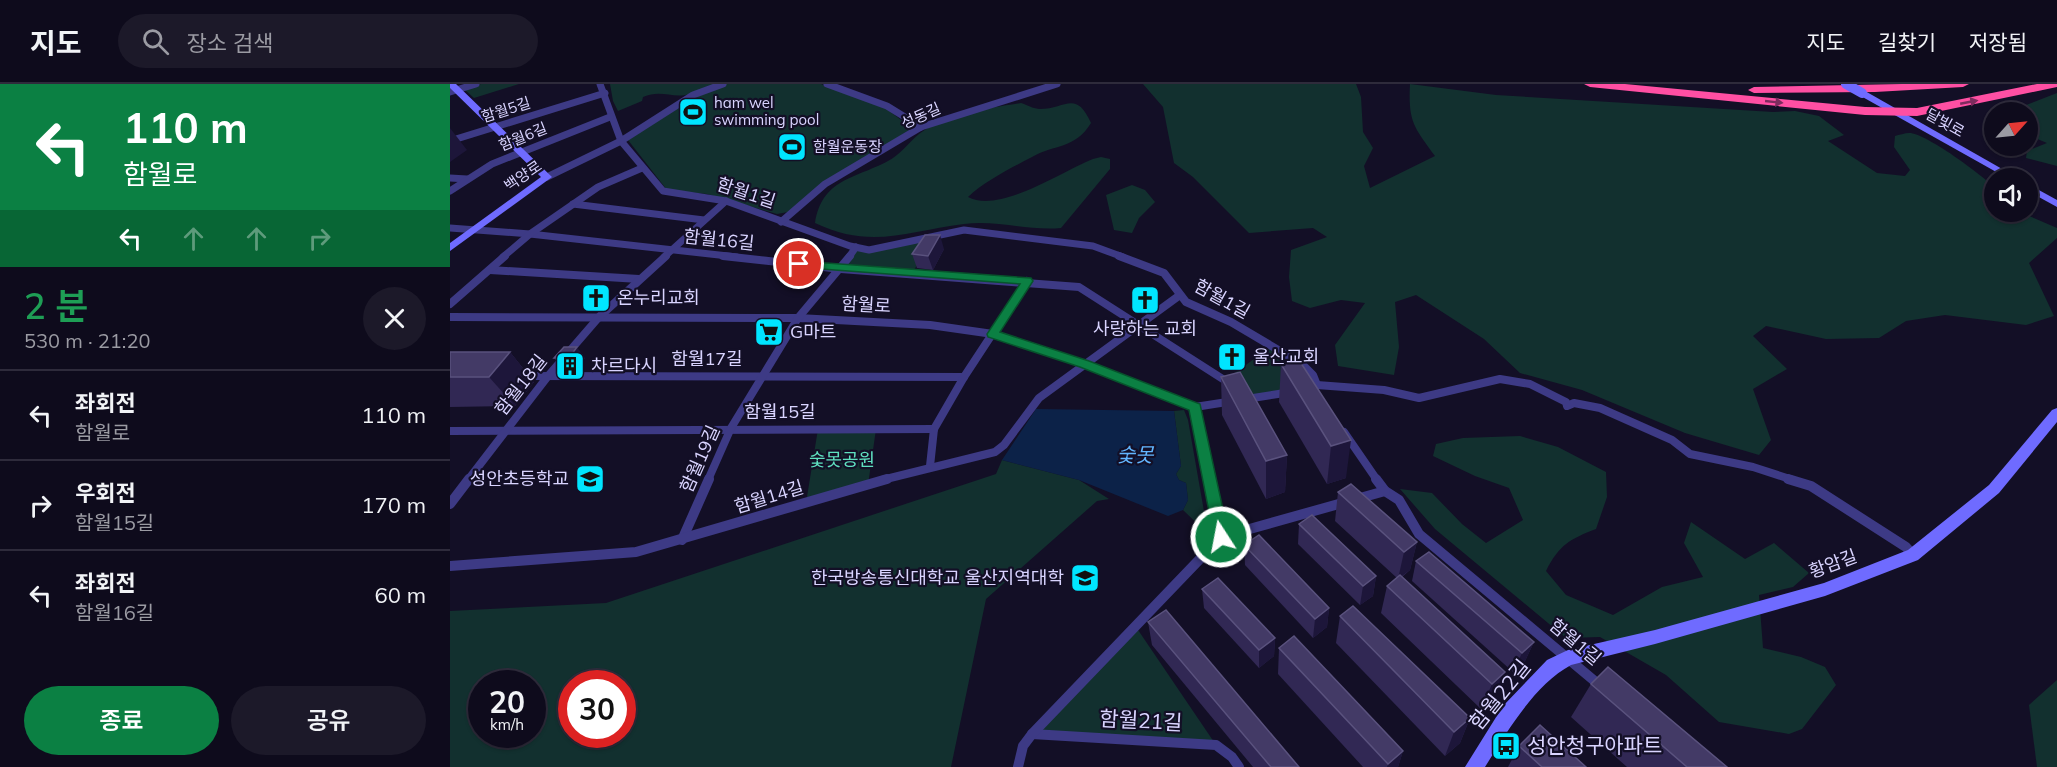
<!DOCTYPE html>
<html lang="ko">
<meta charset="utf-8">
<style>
:root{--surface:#0e0b1c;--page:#1c1929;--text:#f1f3f6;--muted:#9b9ba3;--line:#2e2b3b;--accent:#0b8043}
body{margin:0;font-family:Mulish,"Noto Sans KR",sans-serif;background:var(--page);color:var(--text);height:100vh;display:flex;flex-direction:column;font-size:22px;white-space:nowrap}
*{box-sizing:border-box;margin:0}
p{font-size:20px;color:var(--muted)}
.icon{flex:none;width:33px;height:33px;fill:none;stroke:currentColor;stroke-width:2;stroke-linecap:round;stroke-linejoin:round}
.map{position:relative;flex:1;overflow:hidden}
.drawer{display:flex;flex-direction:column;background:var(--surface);width:450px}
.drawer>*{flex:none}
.guide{background:#0b8043;color:#fff;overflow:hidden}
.needle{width:39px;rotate:63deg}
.buttons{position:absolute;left:1534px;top:18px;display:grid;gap:12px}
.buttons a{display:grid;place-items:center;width:54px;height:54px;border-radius:50%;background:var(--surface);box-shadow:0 2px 4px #0004,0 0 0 2px var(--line);font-size:30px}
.speed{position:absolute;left:18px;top:586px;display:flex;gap:12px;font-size:30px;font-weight:700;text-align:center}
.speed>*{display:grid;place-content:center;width:78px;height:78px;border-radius:50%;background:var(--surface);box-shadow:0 2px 4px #0004,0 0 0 2px var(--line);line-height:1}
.speed small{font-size:15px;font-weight:400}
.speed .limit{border:9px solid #d22;background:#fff;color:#111}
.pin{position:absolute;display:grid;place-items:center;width:51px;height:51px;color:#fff;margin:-26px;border:3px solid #fff;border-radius:50%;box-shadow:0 2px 6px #0007}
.me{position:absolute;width:66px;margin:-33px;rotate:349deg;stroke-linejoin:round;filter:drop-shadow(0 0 4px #0008)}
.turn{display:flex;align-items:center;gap:21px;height:126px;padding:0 24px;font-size:27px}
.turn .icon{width:78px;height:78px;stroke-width:2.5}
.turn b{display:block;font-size:42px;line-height:51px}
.lanes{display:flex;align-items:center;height:57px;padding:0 24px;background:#0003;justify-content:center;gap:30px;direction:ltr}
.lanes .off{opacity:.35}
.round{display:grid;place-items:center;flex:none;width:63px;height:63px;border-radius:32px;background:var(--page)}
.headline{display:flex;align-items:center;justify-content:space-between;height:102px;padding:0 24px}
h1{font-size:36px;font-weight:600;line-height:45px;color:#1e9e55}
.button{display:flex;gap:12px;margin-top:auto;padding:12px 24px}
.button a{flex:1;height:69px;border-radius:36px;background:var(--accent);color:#fff;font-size:24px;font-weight:600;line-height:69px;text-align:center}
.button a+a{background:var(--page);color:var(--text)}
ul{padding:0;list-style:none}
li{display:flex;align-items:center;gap:18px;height:90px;padding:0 24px;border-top:2px solid var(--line)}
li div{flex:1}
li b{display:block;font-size:22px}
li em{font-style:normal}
header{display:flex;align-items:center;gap:36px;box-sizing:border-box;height:84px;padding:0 30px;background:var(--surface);border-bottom:2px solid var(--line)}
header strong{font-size:28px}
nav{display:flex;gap:33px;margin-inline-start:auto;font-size:21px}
.search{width:420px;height:54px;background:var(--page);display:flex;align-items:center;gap:15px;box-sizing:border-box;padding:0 21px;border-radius:33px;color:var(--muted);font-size:22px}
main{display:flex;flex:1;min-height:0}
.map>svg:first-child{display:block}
.green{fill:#12302f;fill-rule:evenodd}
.water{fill:#0c2248}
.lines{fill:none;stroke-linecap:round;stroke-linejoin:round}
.street-far2{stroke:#3d3a85;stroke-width:7}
.street-far1{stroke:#3d3a85;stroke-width:8}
.street{stroke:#3d3a85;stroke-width:10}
.secondary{fill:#6f6bff;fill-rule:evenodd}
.highway{fill:#ff4fa3;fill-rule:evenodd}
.secondary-bridge{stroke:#6f6bff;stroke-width:10}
.wall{fill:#312854}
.shaded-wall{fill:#1d163a}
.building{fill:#433a66;stroke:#5a527e;stroke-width:1.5}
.oneway{fill:#7d2c5e}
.route{fill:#0b8043;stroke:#07532c;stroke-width:1.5}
.labels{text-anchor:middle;stroke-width:4.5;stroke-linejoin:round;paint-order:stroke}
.far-poi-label{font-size:15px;fill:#d9d4ff;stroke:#130f26;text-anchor:start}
.far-street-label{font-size:15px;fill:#d9d4ff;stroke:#130f26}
.street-label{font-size:18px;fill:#d9d4ff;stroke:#130f26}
.poi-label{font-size:18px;fill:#d9d4ff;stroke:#130f26;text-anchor:start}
.park-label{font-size:18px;fill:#5fe0c0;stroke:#130f26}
.water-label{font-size:20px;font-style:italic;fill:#62b6ff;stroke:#130f26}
.near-street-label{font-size:21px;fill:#d9d4ff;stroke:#130f26}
.near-poi-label{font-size:21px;fill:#d9d4ff;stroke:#130f26;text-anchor:start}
</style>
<header>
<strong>지도</strong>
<div class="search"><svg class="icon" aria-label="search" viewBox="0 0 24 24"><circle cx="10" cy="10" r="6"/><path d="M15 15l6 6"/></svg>장소 검색</div>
<nav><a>지도</a><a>길찾기</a><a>저장됨</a></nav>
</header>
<main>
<section class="drawer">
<div class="guide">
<div class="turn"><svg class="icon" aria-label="left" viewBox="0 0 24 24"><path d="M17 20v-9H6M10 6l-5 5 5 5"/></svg><div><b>110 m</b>함월로</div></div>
<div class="lanes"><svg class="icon" aria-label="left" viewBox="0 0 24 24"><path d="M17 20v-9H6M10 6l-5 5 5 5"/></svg><svg class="icon off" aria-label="ahead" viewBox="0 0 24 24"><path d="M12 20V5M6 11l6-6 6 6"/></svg><svg class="icon off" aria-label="ahead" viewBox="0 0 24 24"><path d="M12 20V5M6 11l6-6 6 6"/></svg><svg class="icon off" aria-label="right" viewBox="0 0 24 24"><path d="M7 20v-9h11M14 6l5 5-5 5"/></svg></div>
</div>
<div class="headline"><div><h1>2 분</h1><p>530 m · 21:20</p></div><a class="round"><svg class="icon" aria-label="close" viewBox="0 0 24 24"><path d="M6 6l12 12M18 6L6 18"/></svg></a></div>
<ul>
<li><svg class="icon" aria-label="left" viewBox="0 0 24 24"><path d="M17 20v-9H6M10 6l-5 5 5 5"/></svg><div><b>좌회전</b><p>함월로</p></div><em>110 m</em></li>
<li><svg class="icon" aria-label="right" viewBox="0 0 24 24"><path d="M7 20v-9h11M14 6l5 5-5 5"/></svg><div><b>우회전</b><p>함월15길</p></div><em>170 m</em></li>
<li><svg class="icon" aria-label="left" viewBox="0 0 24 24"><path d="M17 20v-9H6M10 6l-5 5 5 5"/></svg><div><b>좌회전</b><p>함월16길</p></div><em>60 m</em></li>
</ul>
<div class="button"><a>종료</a><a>공유</a></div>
</section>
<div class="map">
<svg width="1607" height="683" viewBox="0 0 1607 683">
<rect width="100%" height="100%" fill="#130f26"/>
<!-- green -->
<g class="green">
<polygon points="31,0 69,0 24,14 15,6"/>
<path d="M160,0h211l64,24 27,20 -124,84 -11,2 -70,-20 -40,-4 -39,-50 66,-42 -5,-4c-16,5 -28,-5 -46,3l-1,4 -24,10 -5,-10z"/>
<path d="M693,0h213l5,13 2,35 10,16 -9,18 6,22 65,-32c-21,-29 -27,-34 -25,-72l86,11 277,17 22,-1 24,5 25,19 -16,6 49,32 28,3 5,-6 -16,-23 1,-11c4,-1 10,-3 14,-3 17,0 73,42 86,55v24h25l37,16v10l-28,25 25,53 -28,9 -81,-10 -39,6 -27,17 -53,1 -60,-13 -13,10 34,33 -34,20 18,51 -12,15 -74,-22 -103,-43 -62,-17 -36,-34 -68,-44 -21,7 4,45 -5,28 -56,-9 -3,-21 30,-42 -24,-3 -31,8 -18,-7 -3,-24 2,-27 36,-13 -14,-9 -64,5 -56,-56 -19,-14 -11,-56z"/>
<polygon points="1607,9 1607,82 1576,74 1577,67 1597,59 1578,51 1578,28 1558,28"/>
<path d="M571,19c6,2 13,6 19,6 25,0 36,-20 51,14 -16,26 -36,21 -59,34 -21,11 -47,24 -64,40 32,17 94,-26 125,-38l8,-2 9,2v10l-49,59c-32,3 -64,-8 -97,-4 -56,7 -93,26 -149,-1 7,-44 39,-44 73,-62 12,-6 20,-18 31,-27 27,-21 70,-26 102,-31z"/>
<polygon points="682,101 695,106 705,118 689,134 682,149 664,146 656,111"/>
<polygon points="486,152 462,189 391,185 406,164 420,166"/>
<polygon points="822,262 852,280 867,301 801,313 775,296"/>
<polygon points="734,326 738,336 758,450 733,426 738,416 736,399 729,396 726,390 731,382 724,327"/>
<polygon points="368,345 426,345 418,401 356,419"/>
<path d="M1070,352l38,11 48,25 1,25 -11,32c-26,10 -37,16 -50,42l20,24 47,20 49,-28 41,-10 -19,-34 7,-21 54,37 29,-16 35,30 -16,14 -34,8 4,53 38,9 24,10 11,18 -34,44 -13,5 -70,-12 -53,-47 -66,-38 -34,1 -131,-109 -35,-40 32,4 30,31 24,19 37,-23 -14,-32 -34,-12 -42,-20 3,-12 27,-6z"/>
<path d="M552,376l77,20 30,19 -12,2 -111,98 -35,168h-501v-156l156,-8 390,-129zM32,600h50v51h-50zM122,600h50v51h-50z"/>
<polygon points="686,543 766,661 582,650"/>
<polygon points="1607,596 1607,683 1587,683 1579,621"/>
</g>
<!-- water -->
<polygon class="water" points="586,325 724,327 731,382 726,390 729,396 736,399 738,416 733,426 718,432 629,396 552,376"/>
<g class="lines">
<!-- street-far2 -->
<g class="street-far2">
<polyline points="150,0 171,57 213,107 276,117 400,162 419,166 514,146 643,162 673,173"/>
<polyline points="377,0 437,22 471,43"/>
<polyline points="0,8 26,0"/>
<polyline points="0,57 155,9"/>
<polyline points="97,93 171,57 243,11 273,0"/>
<polyline points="0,94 17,95"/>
<polyline points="0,107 42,80 160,33"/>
<polyline points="123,120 254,136"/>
<polyline points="331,138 375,100 471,43 607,0"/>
<polyline points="0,144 80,150 287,173"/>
<polyline points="53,173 80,150 148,103 192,84"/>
<polyline points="214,173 276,117"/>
<polyline points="399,173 406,163"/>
</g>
<!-- street-far1 -->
<g class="street-far1">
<polyline points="273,172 391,185 629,203 779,299"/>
<polyline points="669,172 714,189 736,218 781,238 852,280 863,291 867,301 863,305"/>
<polyline points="40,186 189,195"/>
<polyline points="0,220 55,172"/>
<polyline points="0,233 348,234 480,241 543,250 635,280 745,323 841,308"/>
<polyline points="70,292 514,293"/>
<polyline points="867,301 934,306 969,314 1050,295 1080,300 1116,318 1117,322 1124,319 1150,324 1222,356 1240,370 1303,383 1343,396"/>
<polyline points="745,323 760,396"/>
<polyline points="0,347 484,345"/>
<polyline points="894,348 927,396"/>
<polyline points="480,382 484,345 514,293 577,197"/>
<polyline points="18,396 98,292 149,233 216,172"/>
<polyline points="258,396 281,344 348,234 400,172"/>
<polyline points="432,396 545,368 554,361 589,314 730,211"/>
</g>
<!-- street -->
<g class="street">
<polyline points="926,395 935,407 949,416 969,450 1153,604"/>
<polyline points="1338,395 1361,402 1456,463 1463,471"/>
<polyline points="0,420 19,395"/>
<polyline points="771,453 935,407"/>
<polyline points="232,456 259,395"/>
<polyline points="0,482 186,468 437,395"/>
<polyline points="582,650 766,661 782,673 789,683"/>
<polyline points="568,683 573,662 582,650 771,453 759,395"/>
</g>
<!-- secondary -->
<g class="secondary">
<polygon points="0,0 6,0 102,93 0,167 0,159 91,93 0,4"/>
<polygon points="1409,7 1415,7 1568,94 1557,94 1409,11"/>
<polygon points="1578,100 1607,116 1607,123 1578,107"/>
<path d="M1607,324v14l-58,71 -81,67 -93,36 -170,48 -84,21c-37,20 -64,67 -86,102h-20l38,-61 44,-46 21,-10 87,-20 169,-47 84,-33 81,-65 63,-75z"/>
</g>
<!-- highway -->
<g class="highway">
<polygon points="1134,0 1175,0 1415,23 1467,24 1587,0 1607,0 1607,3 1467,32 1415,31 1140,3"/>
<polygon points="1452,0 1519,0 1513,3 1425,8 1304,9 1298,6 1304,3"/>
</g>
<!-- secondary-bridge -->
<polyline class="secondary-bridge" points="1396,0 1412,9"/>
</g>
<!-- wall -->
<g class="wall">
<polygon points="494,165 483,186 467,184 462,170"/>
<polygon points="0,268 60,268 84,298 65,322 0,323"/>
<polygon points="104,274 135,274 127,285 112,285"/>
<polygon points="849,276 896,394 877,400 829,318 831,280"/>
<polygon points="771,293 837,371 835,408 816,415 772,331"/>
<polygon points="888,408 967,458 960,486 952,493 1055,588 1044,613 1031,625 931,529 937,502 947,494 885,437"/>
<polygon points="849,440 926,492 923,512 910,521 848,460"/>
<polygon points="794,461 879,524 877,543 863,554 795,481"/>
<polygon points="966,477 1084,558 1075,577 1063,588 962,497"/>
<polygon points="752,505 825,554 824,572 809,584 754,524"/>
<polygon points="890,532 1020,634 1010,659 995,672 886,559"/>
<polygon points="698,538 849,683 803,683 702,561"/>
<polygon points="829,564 953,667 948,683 913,683 828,590"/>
<polygon points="1141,600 1277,683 1177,683 1121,633"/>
<polygon points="1069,662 1136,683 1058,683"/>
</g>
<!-- shaded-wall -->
<g class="shaded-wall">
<polygon points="0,44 17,66 0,78"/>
<polygon points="490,151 494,165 483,186 478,172"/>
<polygon points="127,263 135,274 127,285 119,274"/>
<polygon points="60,268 84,298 65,322 39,293"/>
<polygon points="901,356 896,394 877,400 881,362"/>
<polygon points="837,371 835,408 816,415 816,377"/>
<polygon points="967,458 960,486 948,495 954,468"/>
<polygon points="926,492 923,512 910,521 913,502"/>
<polygon points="879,524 877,543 863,554 865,535"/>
<polygon points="825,554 824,572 809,584 809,566"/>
<polygon points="1084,558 1075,577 1063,588 1072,569"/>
<polygon points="1055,588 1044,613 1031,625 1042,600"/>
<polygon points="1020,634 1010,659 995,672 1004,648"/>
<polygon points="953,667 948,683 937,683 938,680"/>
</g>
<!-- building -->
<g class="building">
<polygon points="475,151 490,151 478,172 462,170"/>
<polygon points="114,263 127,263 119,274 104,274"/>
<polygon points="0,268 60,268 39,293 0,293"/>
<polygon points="849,276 901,356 881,362 831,280"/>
<polygon points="790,288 837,371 816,377 771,293"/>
<polygon points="901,400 967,458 954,468 888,408"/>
<polygon points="862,431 926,492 913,502 849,440"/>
<polygon points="809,451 879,524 865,535 794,461"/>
<polygon points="979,468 1084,558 1072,569 966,477"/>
<polygon points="950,491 1055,588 1042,600 937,502"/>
<polygon points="768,494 825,554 809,566 752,505"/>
<polygon points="903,522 1020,634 1004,648 890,532"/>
<polygon points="716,526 849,683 821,683 698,538"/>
<polygon points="844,552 953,667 938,680 829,564"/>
<polygon points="1158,583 1277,683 1237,683 1141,600"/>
<polygon points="1090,641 1136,683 1092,683 1069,662"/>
</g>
<!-- one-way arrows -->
<defs><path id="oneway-solid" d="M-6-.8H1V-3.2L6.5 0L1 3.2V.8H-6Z" transform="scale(1.5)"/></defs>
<g class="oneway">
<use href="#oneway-solid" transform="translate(1324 18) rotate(6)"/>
<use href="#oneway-solid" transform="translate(1519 18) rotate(-11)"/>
</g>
<!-- route -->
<polygon class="route" points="349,177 581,194 583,197 550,248 639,277 750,320 779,453 777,458 771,459 764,453 739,326 630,283 538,253 537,250 570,200 345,183 343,180"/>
<!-- icons -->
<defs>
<g id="stadium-square" transform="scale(1.5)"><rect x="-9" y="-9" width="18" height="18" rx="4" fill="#00e5ff" stroke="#130f26"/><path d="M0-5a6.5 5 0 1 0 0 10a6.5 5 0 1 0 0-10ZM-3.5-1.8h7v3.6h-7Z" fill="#111"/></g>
<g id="church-square" transform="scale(1.5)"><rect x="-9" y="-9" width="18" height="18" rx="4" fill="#00e5ff" stroke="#130f26"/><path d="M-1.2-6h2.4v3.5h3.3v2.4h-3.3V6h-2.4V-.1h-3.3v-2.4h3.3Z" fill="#111"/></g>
<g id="supermarket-square" transform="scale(1.5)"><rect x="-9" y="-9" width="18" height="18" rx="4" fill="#00e5ff" stroke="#130f26"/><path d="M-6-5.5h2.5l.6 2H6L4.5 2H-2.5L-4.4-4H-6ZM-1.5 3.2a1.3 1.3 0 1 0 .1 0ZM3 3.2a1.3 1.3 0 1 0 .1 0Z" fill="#111"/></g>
<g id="building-square" transform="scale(1.5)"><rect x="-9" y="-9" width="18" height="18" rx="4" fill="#00e5ff" stroke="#130f26"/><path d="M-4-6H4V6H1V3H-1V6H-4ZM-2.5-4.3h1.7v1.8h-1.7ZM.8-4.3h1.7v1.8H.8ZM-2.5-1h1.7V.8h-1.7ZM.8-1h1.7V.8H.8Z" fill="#111"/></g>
<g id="school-square" transform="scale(1.5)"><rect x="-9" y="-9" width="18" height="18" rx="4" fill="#00e5ff" stroke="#130f26"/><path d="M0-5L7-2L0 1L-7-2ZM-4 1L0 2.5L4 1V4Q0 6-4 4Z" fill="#111"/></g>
<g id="university-square" transform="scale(1.5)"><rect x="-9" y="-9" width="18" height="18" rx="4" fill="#00e5ff" stroke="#130f26"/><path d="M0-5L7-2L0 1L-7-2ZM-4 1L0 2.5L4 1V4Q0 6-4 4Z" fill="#111"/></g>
<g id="bus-square" transform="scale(1.5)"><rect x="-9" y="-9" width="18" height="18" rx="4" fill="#00e5ff" stroke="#130f26"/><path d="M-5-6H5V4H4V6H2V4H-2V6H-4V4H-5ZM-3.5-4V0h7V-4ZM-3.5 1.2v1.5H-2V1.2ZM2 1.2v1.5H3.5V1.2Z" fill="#111"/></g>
</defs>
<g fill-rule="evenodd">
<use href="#stadium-square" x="243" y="28"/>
<use href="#stadium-square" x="342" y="63"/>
<use href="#church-square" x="146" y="214"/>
<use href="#church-square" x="695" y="216"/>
<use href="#supermarket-square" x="319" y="248"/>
<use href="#church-square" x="782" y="273"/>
<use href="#building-square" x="120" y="282"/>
<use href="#school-square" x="140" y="395"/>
<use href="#university-square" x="635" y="494"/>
<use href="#bus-square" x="1056" y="662"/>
</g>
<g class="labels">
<!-- far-poi labels -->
<g class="far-poi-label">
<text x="264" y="24">ham wel<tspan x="264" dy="17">swimming pool</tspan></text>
<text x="363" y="68">함월운동장</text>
</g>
<!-- far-street labels -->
<g class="far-street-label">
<text transform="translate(56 26) rotate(-18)" y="5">함월5길</text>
<text transform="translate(471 32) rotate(-24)" y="5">성동길</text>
<text transform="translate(1495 39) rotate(29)" y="5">달빛로</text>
<text transform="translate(73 53) rotate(-22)" y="5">함월6길</text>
<text transform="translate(73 92) rotate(-34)" y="5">백양로</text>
</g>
<!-- street labels -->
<g class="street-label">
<text transform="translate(296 109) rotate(18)" y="6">함월1길</text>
<text transform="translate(269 156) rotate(6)" y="6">함월16길</text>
<text transform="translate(772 215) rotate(29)" y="6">함월1길</text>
<text transform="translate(416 221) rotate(3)" y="6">함월로</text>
<text x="257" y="281">함월17길</text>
<text transform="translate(71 301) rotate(-52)" y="6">함월18길</text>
<text x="330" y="334">함월15길</text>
<text transform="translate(250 375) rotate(-66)" y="6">함월19길</text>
<text transform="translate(319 413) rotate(-17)" y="6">함월14길</text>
<text transform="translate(1383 480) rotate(-20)" y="6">황암길</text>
<text transform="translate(1125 558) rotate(40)" y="6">함월1길</text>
</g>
<!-- poi labels -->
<g class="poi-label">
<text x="167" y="220">온누리교회</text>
<text x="695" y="251" text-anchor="middle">사랑하는 교회</text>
<text x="340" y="254">G마트</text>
<text x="803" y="279">울산교회</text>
<text x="141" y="288">차르다시</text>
<text x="119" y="401" text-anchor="end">성안초등학교</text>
<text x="614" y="500" text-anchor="end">한국방송통신대학교 울산지역대학</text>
</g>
<!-- park labels -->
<g class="park-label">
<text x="392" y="382">숯못공원</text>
</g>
<!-- water labels -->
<g class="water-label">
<text x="685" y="378">숯못</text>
</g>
<!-- near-street labels -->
<g class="near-street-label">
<text transform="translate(1050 611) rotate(-51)" y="7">함월22길</text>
<text transform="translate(691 637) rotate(3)" y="7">함월21길</text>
</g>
<!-- near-poi labels -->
<g class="near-poi-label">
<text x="1077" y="669">성안청구아파트</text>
</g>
</g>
</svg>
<div class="buttons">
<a><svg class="needle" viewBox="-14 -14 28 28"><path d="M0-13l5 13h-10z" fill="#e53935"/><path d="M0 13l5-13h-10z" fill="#9b9ba3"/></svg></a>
<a><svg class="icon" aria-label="sound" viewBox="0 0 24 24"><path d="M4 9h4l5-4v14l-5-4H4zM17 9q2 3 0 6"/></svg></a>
</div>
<div class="speed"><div>20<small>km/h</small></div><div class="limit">30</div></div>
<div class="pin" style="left:349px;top:180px;background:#d93025"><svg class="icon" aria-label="arrive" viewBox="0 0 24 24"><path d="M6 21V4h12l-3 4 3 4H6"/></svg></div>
<svg class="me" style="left:771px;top:453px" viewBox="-20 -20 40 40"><circle r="17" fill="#0b8043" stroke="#fff" stroke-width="3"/><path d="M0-11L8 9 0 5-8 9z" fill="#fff"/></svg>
</div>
</main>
